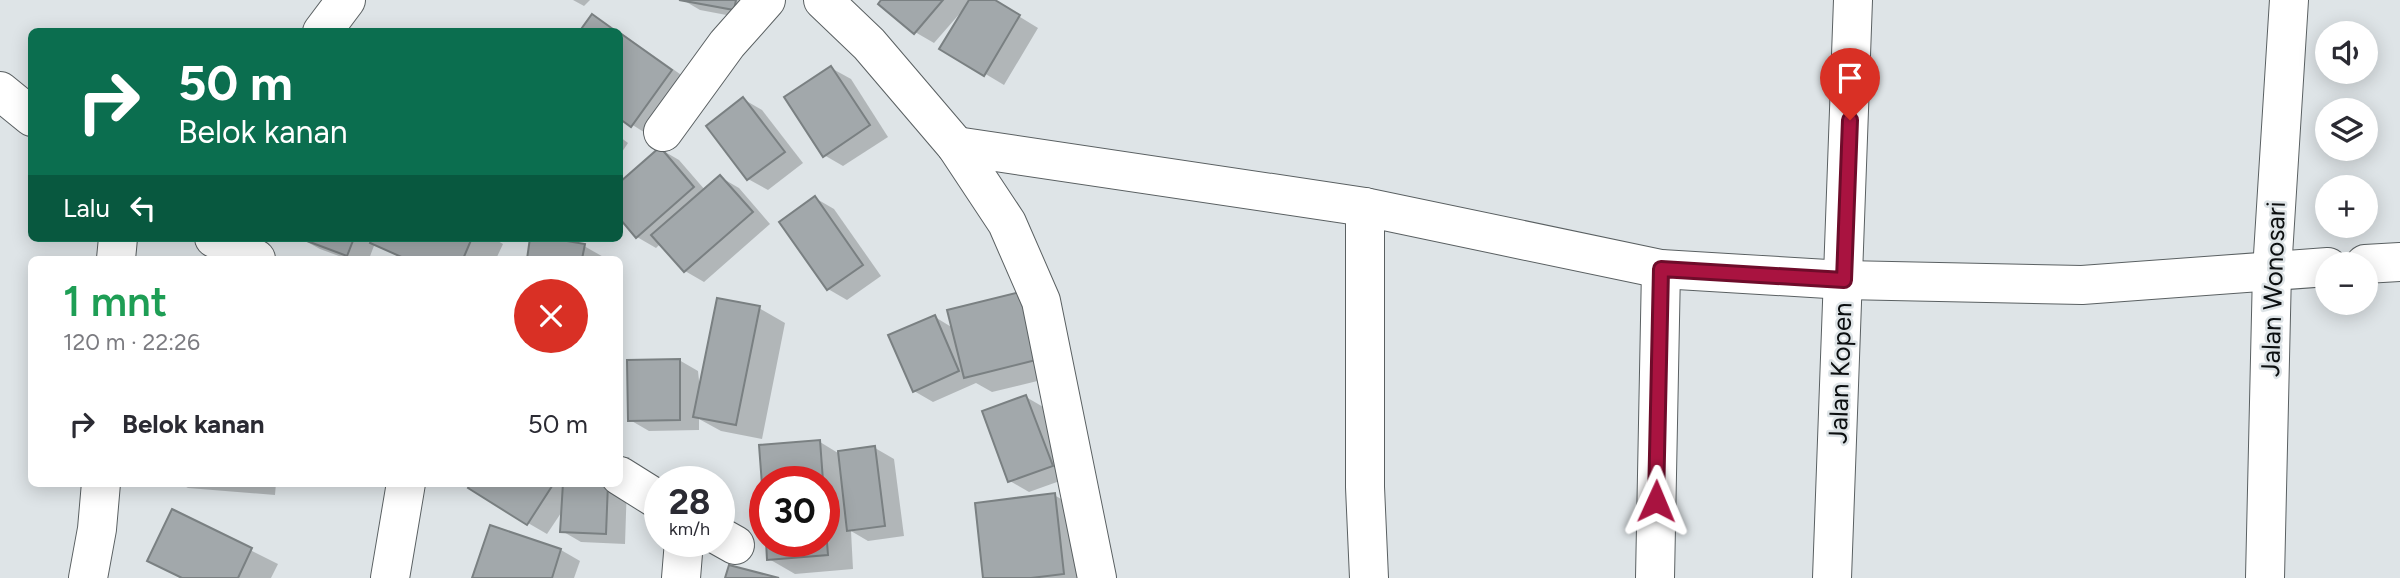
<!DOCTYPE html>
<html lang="id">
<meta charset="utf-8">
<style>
:root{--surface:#fff;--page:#f2f2f3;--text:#2b2b33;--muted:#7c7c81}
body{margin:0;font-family:Figtree,sans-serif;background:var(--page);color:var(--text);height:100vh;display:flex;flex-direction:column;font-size:26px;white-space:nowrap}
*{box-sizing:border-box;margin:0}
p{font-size:23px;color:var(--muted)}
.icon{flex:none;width:38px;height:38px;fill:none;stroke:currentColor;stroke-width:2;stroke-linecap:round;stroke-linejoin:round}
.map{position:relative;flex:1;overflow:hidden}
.side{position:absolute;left:28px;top:256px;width:595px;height:231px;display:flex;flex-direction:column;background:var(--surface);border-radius:10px;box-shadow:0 4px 18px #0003}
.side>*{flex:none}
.hud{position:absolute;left:28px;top:28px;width:595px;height:214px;border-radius:10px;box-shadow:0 4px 18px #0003;background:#0b6e4f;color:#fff;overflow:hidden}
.tools{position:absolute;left:2315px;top:21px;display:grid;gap:14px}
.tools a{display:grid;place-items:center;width:63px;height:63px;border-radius:50%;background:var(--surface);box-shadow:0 4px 18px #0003;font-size:35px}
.speed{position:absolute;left:644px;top:466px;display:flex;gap:14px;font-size:35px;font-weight:700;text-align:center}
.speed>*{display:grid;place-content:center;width:91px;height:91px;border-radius:50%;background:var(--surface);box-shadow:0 4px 18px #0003;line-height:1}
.speed small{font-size:18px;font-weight:400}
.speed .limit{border:10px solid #d22;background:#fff;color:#111}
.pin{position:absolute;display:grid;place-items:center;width:60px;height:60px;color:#fff;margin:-72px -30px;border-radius:50% 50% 50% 0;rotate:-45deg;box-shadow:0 0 7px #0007}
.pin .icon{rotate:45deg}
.me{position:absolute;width:77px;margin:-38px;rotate:1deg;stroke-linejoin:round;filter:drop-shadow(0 0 5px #0008)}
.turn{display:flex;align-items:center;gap:24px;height:147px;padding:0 35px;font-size:32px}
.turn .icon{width:91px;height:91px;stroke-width:2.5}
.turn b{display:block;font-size:49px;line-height:60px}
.then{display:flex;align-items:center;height:66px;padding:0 35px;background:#0003;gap:14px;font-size:26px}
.round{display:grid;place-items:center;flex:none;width:74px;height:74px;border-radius:37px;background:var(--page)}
.summary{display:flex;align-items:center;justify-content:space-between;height:119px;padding:0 35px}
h1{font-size:42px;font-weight:600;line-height:52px;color:#1e9e55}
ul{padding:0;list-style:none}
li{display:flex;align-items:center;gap:21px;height:98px;padding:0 35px}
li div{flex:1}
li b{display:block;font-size:26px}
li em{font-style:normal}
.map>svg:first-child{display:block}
.shadow{fill:#0003}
.building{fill:#a2a8ab;stroke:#7a8082;stroke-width:2}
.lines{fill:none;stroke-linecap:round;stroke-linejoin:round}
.minor-casing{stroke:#5a6062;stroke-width:40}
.minor{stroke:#fff;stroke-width:38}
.route-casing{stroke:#6e0c2a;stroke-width:18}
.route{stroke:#a91340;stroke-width:12}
.labels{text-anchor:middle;stroke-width:5;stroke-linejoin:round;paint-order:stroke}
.street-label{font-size:26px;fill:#0c0f10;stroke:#dee4e7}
</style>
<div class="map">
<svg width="2400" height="578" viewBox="0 0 2400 578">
<rect width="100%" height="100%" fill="#dee4e7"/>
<!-- shadow -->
<g class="shadow">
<polygon points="573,0 590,0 584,6"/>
<polygon points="683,0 757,0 753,20 700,10"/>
<polygon points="883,0 992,0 1038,28 1004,85 942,48 964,12 962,11 934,43 915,32"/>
<polygon points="620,32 697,86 658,141 620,117"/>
<polygon points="831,68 851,79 888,137 843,166 824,155"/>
<polygon points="743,99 762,110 803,163 768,190 748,179 708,126"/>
<polygon points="620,137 628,143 620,155"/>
<polygon points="660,149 679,160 705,190 720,177 739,188 770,224 704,282 685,271 661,243 656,248 637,237 620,217 620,185"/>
<polygon points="815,198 834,209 881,276 847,300 828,289"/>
<polygon points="300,238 493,238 503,244 496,259 403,259 375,243 369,259 347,259 320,249"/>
<polygon points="532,238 584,246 607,259 528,259"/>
<polygon points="759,308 785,323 762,439 721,431 699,419 699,430 649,431 630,420 679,360 698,371 700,390"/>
<polygon points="949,312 1062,375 992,392 976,383 933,402 914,391 935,317 953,328"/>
<polygon points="1026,397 1045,408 1071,477 1029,492 1010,481"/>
<polygon points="820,442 838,453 875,448 894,459 904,536 868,541 851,531 853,569 795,574 769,559 768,541 824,541 824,481 765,481 761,446"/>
<polygon points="179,483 276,483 275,495 188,488"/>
<polygon points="473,483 627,484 625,544 581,542 562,531 563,510 547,534 528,523"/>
<polygon points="1054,495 1081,510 1088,578 985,578"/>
<polygon points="173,511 278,564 271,578 180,578 149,560"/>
<polygon points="491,527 561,550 580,561 574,578 474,578"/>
</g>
<!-- building -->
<g class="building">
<polygon points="679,0 736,0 734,10"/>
<polygon points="881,0 943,0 914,34 878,4"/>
<polygon points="969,0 995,0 1020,15 984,76 939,49"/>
<polygon points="592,14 617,32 579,32"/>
<polygon points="620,33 672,70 631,127 620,119"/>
<polygon points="831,66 870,125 823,157 784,97"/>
<polygon points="743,97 785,152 747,180 706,126"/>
<polygon points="660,147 694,187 636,238 620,219 620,182"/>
<polygon points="720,175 753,212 684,272 651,235"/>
<polygon points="815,196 863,265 827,290 779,222"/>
<polygon points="299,238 354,238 347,256"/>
<polygon points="372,238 472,238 463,259 406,259 370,243"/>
<polygon points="530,238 549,238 585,244 582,259 527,259"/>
<polygon points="1020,292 1036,360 964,378 947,310"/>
<polygon points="717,298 760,306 736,425 693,417"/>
<polygon points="935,315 959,371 913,392 888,335"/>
<polygon points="680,359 680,420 628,421 627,360"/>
<polygon points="1026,395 1053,466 1008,482 982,411"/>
<polygon points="820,440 823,481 765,481 765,525 759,445"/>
<polygon points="875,446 885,526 847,531 838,451"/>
<polygon points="471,483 554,483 527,525 468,488"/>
<polygon points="563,483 608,483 606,534 560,532"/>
<polygon points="1055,493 1064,574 1031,578 983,578 975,503"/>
<polygon points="824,504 828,555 767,560 766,541 824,541"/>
<polygon points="172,509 252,548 238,578 182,578 147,561"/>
<polygon points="490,525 561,549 552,578 472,578"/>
<polygon points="729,565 779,578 725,578"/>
</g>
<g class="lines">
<!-- minor casing -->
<g class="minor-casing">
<g id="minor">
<polyline points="823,0 869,44 956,146 1007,223 1041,301 1097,578"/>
<polyline points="322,32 346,0"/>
<polyline points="0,91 32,117"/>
<polyline points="663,132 727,44 766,0"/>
<polyline points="956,146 1365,207 1661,269 1844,280 2082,285 2328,267"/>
<polyline points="1365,207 1365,487 1369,578"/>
<polyline points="214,238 256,259"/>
<polyline points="116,259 118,238"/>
<polyline points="2365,264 2400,262"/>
<polyline points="620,476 660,501"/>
<polyline points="719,536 735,545"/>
<polyline points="88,578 97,529 101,483"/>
<polyline points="390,578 406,483"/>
<polyline points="681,578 684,541"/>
<polyline points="1655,578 1661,269"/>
<polyline points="1832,578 1853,0"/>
<polyline points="2265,578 2272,271 2289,0"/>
</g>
</g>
<!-- minor -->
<use href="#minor" class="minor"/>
</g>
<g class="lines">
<!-- route casing -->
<g class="route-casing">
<polyline id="route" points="1656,501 1661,269 1844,280 1850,120"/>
</g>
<!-- route -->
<use href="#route" class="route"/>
</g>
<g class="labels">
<!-- street labels -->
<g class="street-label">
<text transform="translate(2273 289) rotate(-88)" y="9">Jalan Wonosari</text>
<text transform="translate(1840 373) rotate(-88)" y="9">Jalan Kopen</text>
</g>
</g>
</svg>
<div class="tools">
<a><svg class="icon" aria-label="sound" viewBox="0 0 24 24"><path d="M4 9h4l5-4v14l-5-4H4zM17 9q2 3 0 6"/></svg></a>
<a><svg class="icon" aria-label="layers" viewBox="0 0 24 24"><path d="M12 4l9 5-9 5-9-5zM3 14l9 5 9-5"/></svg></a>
<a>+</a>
<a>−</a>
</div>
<div class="speed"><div>28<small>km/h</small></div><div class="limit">30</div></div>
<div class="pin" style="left:1850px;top:120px;background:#d93025"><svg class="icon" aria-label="arrive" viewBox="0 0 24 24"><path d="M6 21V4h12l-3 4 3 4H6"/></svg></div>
<svg class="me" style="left:1656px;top:501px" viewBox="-20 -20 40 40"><path d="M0-17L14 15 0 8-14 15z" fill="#a91340" stroke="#fff" stroke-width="4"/></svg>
<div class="hud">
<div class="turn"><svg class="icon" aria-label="right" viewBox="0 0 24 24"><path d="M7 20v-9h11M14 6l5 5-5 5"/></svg><div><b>50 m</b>Belok kanan</div></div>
<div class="then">Lalu<svg class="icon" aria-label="left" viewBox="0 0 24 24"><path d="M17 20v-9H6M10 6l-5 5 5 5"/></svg></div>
</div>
<section class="side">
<div class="summary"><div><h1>1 mnt</h1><p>120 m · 22:26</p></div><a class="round" style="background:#d93025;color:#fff"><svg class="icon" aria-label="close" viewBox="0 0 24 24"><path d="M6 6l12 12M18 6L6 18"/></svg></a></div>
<ul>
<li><svg class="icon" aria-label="right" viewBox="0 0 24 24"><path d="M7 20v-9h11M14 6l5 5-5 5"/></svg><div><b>Belok kanan</b></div><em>50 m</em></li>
</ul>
</section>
</div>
